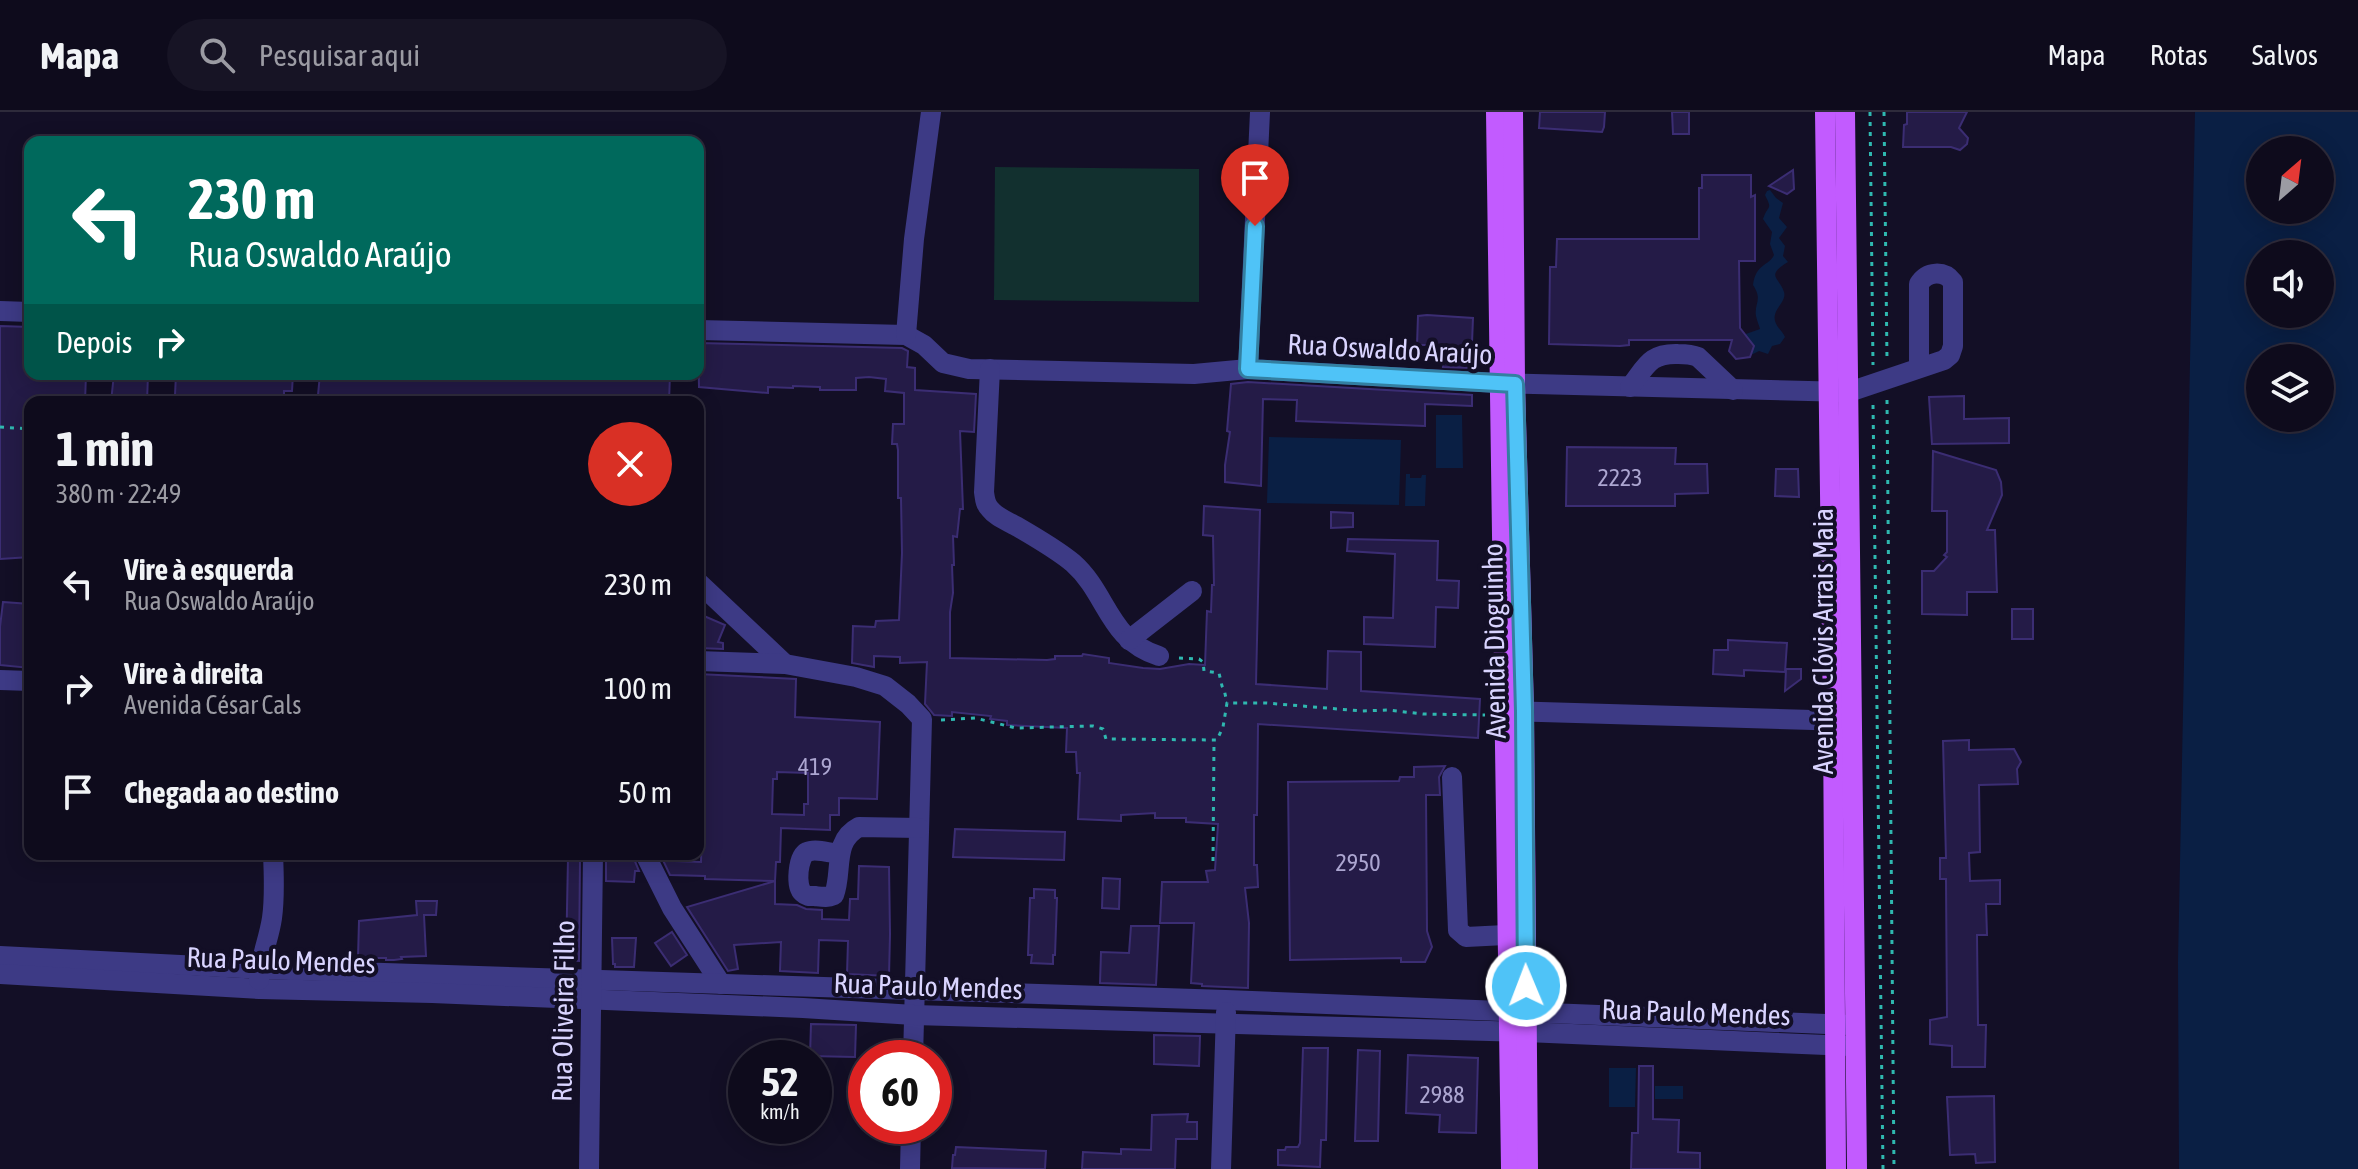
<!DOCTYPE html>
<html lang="pt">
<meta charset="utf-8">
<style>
:root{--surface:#0e0b1c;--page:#171425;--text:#f1f3f6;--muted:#9b9ba3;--line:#2e2b3b}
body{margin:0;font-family:"Asap Condensed",sans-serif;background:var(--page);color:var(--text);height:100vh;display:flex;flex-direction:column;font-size:30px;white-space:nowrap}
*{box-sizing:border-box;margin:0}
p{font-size:26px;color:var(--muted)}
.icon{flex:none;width:44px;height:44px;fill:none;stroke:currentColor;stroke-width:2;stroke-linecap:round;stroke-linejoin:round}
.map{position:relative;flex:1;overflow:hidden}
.side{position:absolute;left:24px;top:284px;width:680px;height:464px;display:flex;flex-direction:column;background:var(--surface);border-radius:16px;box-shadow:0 4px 20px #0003,0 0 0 2px var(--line)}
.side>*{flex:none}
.top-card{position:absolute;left:24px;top:24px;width:680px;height:244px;border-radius:16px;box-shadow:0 4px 20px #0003,0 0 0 2px var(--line);background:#00695c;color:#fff;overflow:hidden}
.needle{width:52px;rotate:28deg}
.fabs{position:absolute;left:2246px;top:24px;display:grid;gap:16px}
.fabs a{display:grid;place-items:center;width:88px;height:88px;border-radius:50%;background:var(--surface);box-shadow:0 4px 20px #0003,0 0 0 2px var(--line);font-size:40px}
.speed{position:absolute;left:728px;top:928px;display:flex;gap:16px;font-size:40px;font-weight:700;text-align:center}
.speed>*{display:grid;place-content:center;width:104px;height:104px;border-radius:50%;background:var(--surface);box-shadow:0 4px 20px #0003,0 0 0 2px var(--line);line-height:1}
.speed small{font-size:20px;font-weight:400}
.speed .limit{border:12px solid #d22;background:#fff;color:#111}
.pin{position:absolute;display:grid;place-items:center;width:68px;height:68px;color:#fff;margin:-82px -34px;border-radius:50% 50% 50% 0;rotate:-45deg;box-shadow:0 0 8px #0007}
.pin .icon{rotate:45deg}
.me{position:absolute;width:88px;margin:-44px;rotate:359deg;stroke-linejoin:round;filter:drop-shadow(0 0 6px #0008)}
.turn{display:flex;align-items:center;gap:28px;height:168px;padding:0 32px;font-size:36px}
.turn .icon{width:104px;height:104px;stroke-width:2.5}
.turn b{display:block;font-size:56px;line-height:68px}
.then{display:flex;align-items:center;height:76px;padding:0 32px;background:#0003;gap:16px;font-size:30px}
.round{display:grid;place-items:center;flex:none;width:84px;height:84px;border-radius:42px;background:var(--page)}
.head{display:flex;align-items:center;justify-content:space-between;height:136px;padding:0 32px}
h1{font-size:48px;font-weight:700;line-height:60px}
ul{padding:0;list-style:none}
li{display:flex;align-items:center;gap:24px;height:104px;padding:0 32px}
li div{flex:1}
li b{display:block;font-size:30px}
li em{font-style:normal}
header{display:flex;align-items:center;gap:48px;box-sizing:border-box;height:112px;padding:0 40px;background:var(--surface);border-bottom:2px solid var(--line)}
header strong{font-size:38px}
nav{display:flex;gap:44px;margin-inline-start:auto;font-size:28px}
.search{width:560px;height:72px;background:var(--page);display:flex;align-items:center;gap:20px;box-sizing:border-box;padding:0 28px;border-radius:44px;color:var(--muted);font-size:30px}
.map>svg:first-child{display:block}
.green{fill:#12302f}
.water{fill:#0a1f44;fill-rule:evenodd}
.building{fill:#241b47;stroke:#3b2d73;stroke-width:2;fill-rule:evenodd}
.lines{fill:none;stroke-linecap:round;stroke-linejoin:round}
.path{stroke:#2fb8b0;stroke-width:3;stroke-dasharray:4 6;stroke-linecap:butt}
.minor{stroke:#3d3a85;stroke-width:20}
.major{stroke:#c25bff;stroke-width:20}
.route-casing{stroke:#337fa1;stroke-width:20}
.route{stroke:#4fc3f7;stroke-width:14}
.labels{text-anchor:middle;stroke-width:8;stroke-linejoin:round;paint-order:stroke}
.number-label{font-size:24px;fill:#aca6d1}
.street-label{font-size:28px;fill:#d9d4ff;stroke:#130f26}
</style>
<header>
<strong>Mapa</strong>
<div class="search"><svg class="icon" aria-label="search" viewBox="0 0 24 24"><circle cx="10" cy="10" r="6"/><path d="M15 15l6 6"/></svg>Pesquisar aqui</div>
<nav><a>Mapa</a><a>Rotas</a><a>Salvos</a></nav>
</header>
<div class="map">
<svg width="2358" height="1057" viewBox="0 0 2358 1057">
<rect width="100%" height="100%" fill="#130f26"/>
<!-- green -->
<polygon class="green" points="995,55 1199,57 1199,190 994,188"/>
<!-- water -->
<g class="water">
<path d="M2195,0h163v1057h-179l-1,-207zM2320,38v60h-60v-60zM2320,142v60h-60v-60zM2320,246v60h-60v-60z"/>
<path d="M1770,78l6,8 7,5 -4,15 8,9 -8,11 6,8 -2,10 5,6c-23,14 -9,15 -4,30 3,10 -12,17 -9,29 2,7 7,9 10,16l-5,7 -8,2 -4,8 -9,-3 -8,4 -6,-3 -2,-17 17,-6c-1,-4 -3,-8 -4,-13 -2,-13 7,-16 -3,-31 3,-22 16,-19 21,-30l-4,-11 2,-12 -9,-13c5,-15 10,-8 2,-24l2,-4z"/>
<polygon points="1436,303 1462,303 1463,356 1436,356"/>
<polygon points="1269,325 1401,328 1399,393 1267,391"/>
<polygon points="1406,362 1410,362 1410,366 1421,366 1422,363 1426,363 1425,394 1405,394"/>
<polygon points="1609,956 1636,956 1635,995 1609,995"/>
<rect x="1655" y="974" width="28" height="13"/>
</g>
<!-- building -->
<g class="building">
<polygon points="1540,0 1605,0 1604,15 1602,20 1539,16"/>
<polygon points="1672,0 1689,0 1689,22 1673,22"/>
<polygon points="1907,0 1967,0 1959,16 1968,26 1967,32 1960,38 1951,35 1903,35 1904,13 1907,12"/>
<polygon points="1793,58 1794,77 1787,82 1769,74"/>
<polygon points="1702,63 1751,63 1751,85 1755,83 1755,149 1739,149 1740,216 1754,234 1750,245 1736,247 1729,239 1732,228 1629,228 1629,233 1620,234 1549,232 1550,155 1556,155 1557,127 1699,127 1699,76 1702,76"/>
<polygon points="1427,203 1473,206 1471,256 1443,255 1445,233 1417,233 1418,204"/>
<polygon points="0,214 30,215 30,262 86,262 85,290 30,290 30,445 0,447"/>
<polygon points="698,231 902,236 908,239 907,255 915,256 915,278 976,282 974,320 960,319 963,397 960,397 957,425 953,424 954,453 952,453 953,481 950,500 950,546 1047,548 1055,547 1055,544 1082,544 1083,542 1109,546 1109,551 1143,556 1160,557 1189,552 1205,553 1207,499 1211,500 1212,473 1214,473 1213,424 1203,423 1204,394 1260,398 1256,572 1327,577 1328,539 1361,540 1361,579 1480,587 1478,626 1258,612 1257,703 1254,703 1254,753 1257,753 1258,775 1245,776 1249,811 1248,876 1202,874 1202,872 1191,871 1194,811 1160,811 1162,770 1208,770 1206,759 1215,758 1218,712 1186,710 1186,706 1155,706 1155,701 1121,703 1121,709 1078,707 1080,661 1077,661 1076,640 1066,640 1067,616 1007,613 1007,609 990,607 991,604 952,600 952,604 934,603 925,592 927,550 900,551 900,545 874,544 874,555 852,551 853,514 875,515 876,509 899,508 902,441 901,386 898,386 898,338 897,332 892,332 893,312 904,312 904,281 885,279 886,267 869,265 856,266 856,278 820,278 820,275 793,274 793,276 768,275 768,281 699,275"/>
<polygon points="114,262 148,262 147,290 111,290"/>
<polygon points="176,262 293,262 292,279 284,279 284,286 244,283 243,290 184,290 184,284 175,283"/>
<polygon points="320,262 670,262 669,290 440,290 441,287 410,290 332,290 332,288 328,287 328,284 318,283"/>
<polygon points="1248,270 1472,283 1472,294 1425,292 1425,314 1296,309 1297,288 1263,287 1261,374 1225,370 1225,353 1230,320 1227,319 1231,272"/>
<polygon points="1964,284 1964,307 2009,306 2009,331 1932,332 1929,285"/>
<polygon points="1567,335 1676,336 1675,352 1707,352 1708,381 1675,382 1675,394 1566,394"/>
<polygon points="1933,339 1996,358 2001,370 2002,383 1987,418 1995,418 1997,480 1967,480 1967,503 1922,502 1922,459 1934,459 1947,445 1944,443 1947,440 1947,399 1932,399"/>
<polygon points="1776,357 1798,357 1799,385 1775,384"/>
<polygon points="1331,400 1353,401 1353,415 1331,416"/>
<polygon points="1348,427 1438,429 1437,468 1459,469 1458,496 1436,495 1435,535 1364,532 1364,505 1393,506 1395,442 1347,439"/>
<polygon points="3,490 30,492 30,556 0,553 0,515"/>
<rect x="2012" y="497" width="21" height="30"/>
<polygon points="704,504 725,513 718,530 723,531 723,537 699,536"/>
<polygon points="1728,528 1787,531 1785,560 1744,558 1744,564 1713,562 1714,538 1728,538"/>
<polygon points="1786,557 1801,557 1801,567 1785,579"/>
<path d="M698,562l98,5 -1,38 85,5 -3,77 -38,-1v17h-9v15l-49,-2 -1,34h-4l-1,19 -70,-2v-3l-35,-1 -10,-21h10l4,7 27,1 2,-70h-5zM777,660l31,1v31h-4v11l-32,-1 1,-35h4z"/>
<polygon points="1969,628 1969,638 2014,637 2021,650 2017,657 2018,672 1979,673 1980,740 1969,741 1970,769 2000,768 2000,792 1986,792 1987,823 1977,823 1978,913 1986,913 1985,955 1952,955 1952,934 1930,932 1930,908 1947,905 1946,767 1940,767 1940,746 1946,746 1943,629"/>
<polygon points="1445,654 1439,665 1440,683 1426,683 1427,819 1432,835 1425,850 1401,850 1401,846 1290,848 1288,670 1399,669 1400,665 1414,665 1414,655"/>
<polygon points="955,717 1065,720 1064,748 953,745"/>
<polygon points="606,742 632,742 639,759 635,759 634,770 606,769"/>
<polygon points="568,746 580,747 579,849 566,848"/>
<polygon points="859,754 889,755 890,822 889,864 847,862 848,829 819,828 818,861 780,859 781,830 734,833 738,857 728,859 687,795 775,769 775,792 797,793 806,797 822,798 822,807 849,808 850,787 858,787"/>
<polygon points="1103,766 1120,767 1119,797 1102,796"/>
<polygon points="1034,777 1055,778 1055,786 1057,786 1055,843 1053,843 1053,852 1031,851 1032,843 1028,843 1030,786 1034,786"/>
<polygon points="416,789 437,789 436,803 424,803 426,844 401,845 402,847 394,848 386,848 386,846 358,846 359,809 417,803"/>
<polygon points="1131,814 1159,814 1156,873 1100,871 1101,840 1129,841"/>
<polygon points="672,820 687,843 671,854 655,831"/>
<polygon points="612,826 636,826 634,855 615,855 615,852 613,852"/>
<polygon points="811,912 856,913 855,945 810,944"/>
<polygon points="1154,923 1200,924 1199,954 1154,952"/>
<polygon points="1303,936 1328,936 1326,1028 1321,1028 1320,1055 1278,1053 1278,1038 1285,1038 1286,1035 1298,1035 1300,1031"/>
<polygon points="1358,938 1380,939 1378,1029 1355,1029"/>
<polygon points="1408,943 1478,946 1476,1021 1439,1020 1440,1003 1406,1001"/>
<polygon points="1639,954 1653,954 1653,1007 1679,1008 1678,1040 1700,1041 1700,1057 1631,1057 1632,1021 1638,1021"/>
<polygon points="1994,984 1995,1050 1976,1051 1975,1042 1950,1043 1947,985"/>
<polygon points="1188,1002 1187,1010 1197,1010 1197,1027 1176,1027 1175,1057 1082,1057 1083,1040 1121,1042 1121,1037 1151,1038 1152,1003"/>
<polygon points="956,1035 1046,1039 1045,1057 952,1056 953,1043 955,1043"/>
</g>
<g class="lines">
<!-- path -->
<g class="path">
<polyline points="1870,0 1873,253"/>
<polyline points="1884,0 1887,248"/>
<polyline points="1887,288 1894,1057"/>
<polyline points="1873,293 1883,1057"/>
<polyline points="0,315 30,317"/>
<polyline points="1179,546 1199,547 1203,550 1204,559 1219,561 1222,574 1224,577 1227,591"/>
<polyline points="941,608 975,606 1016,616 1093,614 1103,617 1106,627 1217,628 1223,615 1227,591 1266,591 1362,599 1388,598 1423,602 1485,603"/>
<polyline points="1213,749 1214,629"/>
</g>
<!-- minor -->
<g class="minor">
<polyline points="0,199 30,200"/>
<path d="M698,218l208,5 18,10 19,18 26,6 225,5 54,-5 251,14 350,9 95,-32 6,-5 3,-9v-64c-9,-12 -26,-11 -34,2v84"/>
<polyline points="906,223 914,127 931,0"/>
<path d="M990,257l-6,123c1,7 1,12 6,17 6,8 17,12 26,17 19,11 40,23 57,37 35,31 35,77 86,93"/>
<polyline points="1248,257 1260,0"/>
<path d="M1630,275c16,-20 19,-34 48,-33 7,0 13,0 20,3l35,33"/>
<polyline points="698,470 785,552"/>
<polyline points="1129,528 1192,479"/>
<polyline points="698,549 785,552 856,565 885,574 908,592 922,607 913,946"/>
<polyline points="0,568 30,569"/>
<polyline points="1507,599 1847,609"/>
<polyline points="1452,665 1458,818 1466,825 1525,822"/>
<polyline points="645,742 672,796 721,872"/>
<path d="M839,742c-8,-1 -24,-6 -32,-2 -9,4 -12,34 -4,41 4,4 7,3 12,3 8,1 12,2 19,-1 9,-24 -2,-54 25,-68l60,1"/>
<polyline points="0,844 259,857 1226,888 1850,913"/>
<polyline points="0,862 259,877 432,881 803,896 914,903 1526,920 1850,934"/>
<path d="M259,868c1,-22 10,-41 13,-62 3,-21 2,-43 1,-64"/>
<polyline points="589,1057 593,742"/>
<polyline points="910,1057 911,1014"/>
<polyline points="1221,1057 1226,900"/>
</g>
<!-- major -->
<g class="major">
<polyline points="1496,0 1511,1057"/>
<polyline points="1513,0 1515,272 1524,599 1528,1057"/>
<polyline points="1825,0 1833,609 1836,1057"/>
<polyline points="1845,0 1857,1057"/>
</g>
</g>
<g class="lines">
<!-- route casing -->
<g class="route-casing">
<polyline id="route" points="1255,114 1248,257 1515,272 1524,599 1526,874"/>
</g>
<!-- route -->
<use href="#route" class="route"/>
</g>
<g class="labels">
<!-- number labels -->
<g class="number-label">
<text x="1620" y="374">2223</text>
<text x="815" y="663">419</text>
<text x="1358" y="759">2950</text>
<text x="1442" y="991">2988</text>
</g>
<!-- street labels -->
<g class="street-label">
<text transform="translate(1390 237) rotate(3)" y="10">Rua Oswaldo Araújo</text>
<text transform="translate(1494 529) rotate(-91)" y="10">Avenida Dioguinho</text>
<text transform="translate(1823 529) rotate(-90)" y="10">Avenida Clóvis Arrais Maia</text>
<text transform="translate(281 848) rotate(2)" y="10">Rua Paulo Mendes</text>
<text transform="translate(928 874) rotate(2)" y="10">Rua Paulo Mendes</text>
<text transform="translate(563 899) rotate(-89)" y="10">Rua Oliveira Filho</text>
<text transform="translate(1696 900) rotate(2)" y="10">Rua Paulo Mendes</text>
</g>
</g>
</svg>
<div class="fabs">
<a><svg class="needle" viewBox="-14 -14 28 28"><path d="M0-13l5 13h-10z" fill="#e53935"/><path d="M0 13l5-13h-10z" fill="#9b9ba3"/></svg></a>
<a><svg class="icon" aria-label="sound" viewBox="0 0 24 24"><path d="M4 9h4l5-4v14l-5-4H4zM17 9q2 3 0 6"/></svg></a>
<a><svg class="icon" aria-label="layers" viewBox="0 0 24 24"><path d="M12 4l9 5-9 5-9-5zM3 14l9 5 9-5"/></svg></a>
</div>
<div class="speed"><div>52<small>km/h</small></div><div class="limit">60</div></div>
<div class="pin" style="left:1255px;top:114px;background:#d93025"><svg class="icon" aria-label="arrive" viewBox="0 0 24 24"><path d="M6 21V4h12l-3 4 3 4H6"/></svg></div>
<svg class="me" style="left:1526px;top:874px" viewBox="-20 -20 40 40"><circle r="17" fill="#4fc3f7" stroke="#fff" stroke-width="3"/><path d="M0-11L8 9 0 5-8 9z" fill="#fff"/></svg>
<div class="top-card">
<div class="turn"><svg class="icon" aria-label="left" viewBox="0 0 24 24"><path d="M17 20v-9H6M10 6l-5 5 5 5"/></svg><div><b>230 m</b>Rua Oswaldo Araújo</div></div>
<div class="then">Depois<svg class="icon" aria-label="right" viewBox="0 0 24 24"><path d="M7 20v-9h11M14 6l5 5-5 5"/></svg></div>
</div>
<section class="side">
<div class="head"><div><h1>1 min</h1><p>380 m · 22:49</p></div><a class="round" style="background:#d93025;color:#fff"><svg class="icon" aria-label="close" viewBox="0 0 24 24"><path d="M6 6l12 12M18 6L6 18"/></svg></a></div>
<ul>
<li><svg class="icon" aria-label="left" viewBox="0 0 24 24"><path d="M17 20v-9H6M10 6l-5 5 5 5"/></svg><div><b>Vire à esquerda</b><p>Rua Oswaldo Araújo</p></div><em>230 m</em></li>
<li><svg class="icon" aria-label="right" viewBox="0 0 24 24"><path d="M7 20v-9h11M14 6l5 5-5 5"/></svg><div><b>Vire à direita</b><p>Avenida César Cals</p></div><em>100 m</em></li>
<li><svg class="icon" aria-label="arrive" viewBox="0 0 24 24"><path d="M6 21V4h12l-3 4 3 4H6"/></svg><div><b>Chegada ao destino</b></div><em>50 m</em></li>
</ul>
</section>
</div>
